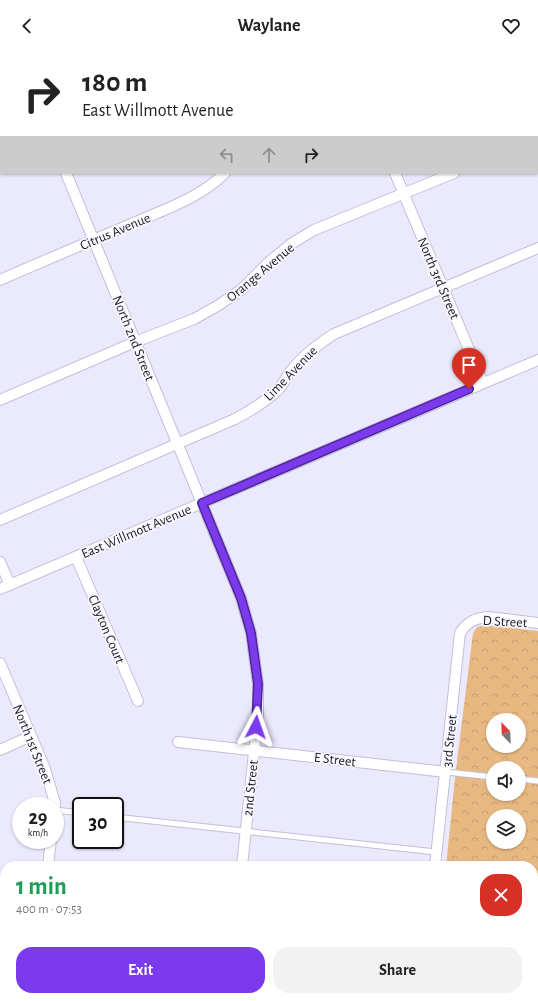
<!DOCTYPE html>
<meta charset="utf-8">
<style>
:root{--surface:#fff;--page:#f2f2f2;--text:#222;--muted:#767676;--accent:#7c3aed}
body{margin:0;font-family:"Alegreya Sans",sans-serif;background:var(--page);color:var(--text);height:100vh;display:flex;flex-direction:column;font-size:15px;white-space:nowrap}
*{box-sizing:border-box;margin:0}
p{font-size:13px;color:var(--muted)}
.icon{flex:none;width:22px;height:22px;fill:none;stroke:currentColor;stroke-width:2;stroke-linecap:round;stroke-linejoin:round}
.map{position:relative;flex:1;overflow:hidden}
.details{position:absolute;left:0px;top:809px;width:538px;height:140px;display:flex;flex-direction:column;background:var(--surface);border-radius:16px 16px 0 0;box-shadow:0 1px 3px #0004}
.details>*{flex:none}
.top-card{position:absolute;left:0px;top:0px;width:538px;height:122px;box-shadow:0 1px 3px #0004;background:#fff;color:var(--text);overflow:hidden}
.needle{width:26px;rotate:337deg}
.fabs{position:absolute;left:486px;top:661px;display:grid;gap:8px}
.fabs a{display:grid;place-items:center;width:40px;height:40px;border-radius:50%;background:var(--surface);box-shadow:0 1px 3px #0004;font-size:20px}
.speed{position:absolute;left:12px;top:745px;display:flex;gap:8px;font-size:20px;font-weight:700;text-align:center}
.speed>*{display:grid;place-content:center;width:52px;height:52px;border-radius:50%;background:var(--surface);box-shadow:0 1px 3px #0004;line-height:1}
.speed small{font-size:10px;font-weight:400}
.speed .limit{border:2px solid #111;border-radius:6px;background:#fff;color:#111}
.pin{position:absolute;display:grid;place-items:center;width:34px;height:34px;color:#fff;margin:-41px -17px;border-radius:50% 50% 50% 0;rotate:-45deg;box-shadow:0 0 4px #0007}
.pin .icon{rotate:45deg}
.me{position:absolute;width:44px;margin:-22px;rotate:4deg;stroke-linejoin:round;filter:drop-shadow(0 0 3px #0008)}
.turn{display:flex;align-items:center;gap:14px;height:84px;padding:0 16px;font-size:18px}
.turn .icon{width:52px;height:52px;stroke-width:2.5}
.turn b{display:block;font-size:28px;line-height:34px}
.lanes{display:flex;align-items:center;height:38px;padding:0 16px;background:#0003;justify-content:center;gap:20px;direction:ltr}
.lanes .off{opacity:.35}
.round{display:grid;place-items:center;flex:none;width:42px;height:42px;border-radius:16px;background:var(--page)}
.headline{display:flex;align-items:center;justify-content:space-between;height:68px;padding:0 16px}
h1{font-size:24px;font-weight:600;line-height:30px;color:#1e9e55}
.primary-button{display:flex;gap:8px;margin-top:auto;padding:8px 16px}
.primary-button a{flex:1;height:46px;border-radius:16px;background:var(--accent);color:#fff;font-size:16px;font-weight:600;line-height:46px;text-align:center}
.primary-button a+a{background:var(--page);color:var(--text)}
header{display:flex;justify-content:space-between;align-items:center;height:52px;padding:0 16px;background:var(--surface);font-size:18px;font-weight:600}
.map>svg:first-child{display:block}
.forest{fill:url(#forest-crowns);fill-rule:evenodd}
.lines{fill:none;stroke-linecap:round;stroke-linejoin:round}
.service-casing{stroke:#c2bfd8;stroke-width:7}
.minor-casing{stroke:#c2bfd8;stroke-width:12}
.service{stroke:#fff;stroke-width:5}
.minor{stroke:#fff;stroke-width:10}
.route-casing{stroke:#51269a;stroke-width:10}
.route{stroke:#7c3aed;stroke-width:7}
.labels{text-anchor:middle;stroke-width:3.5;stroke-linejoin:round;paint-order:stroke}
.street-label{font-size:14px;fill:#22212a;stroke:#f9f8fe}
</style>
<header><svg class="icon" aria-label="back" viewBox="0 0 24 24"><path d="M15 5l-7 7 7 7"/></svg>Waylane<svg class="icon" aria-label="heart" viewBox="0 0 24 24"><path d="M12 20l-8-8c-3-5 5-10 8-4 3-6 11-1 8 4z"/></svg></header>
<div class="map">
<svg width="538" height="949" viewBox="0 0 538 949">
<defs>
<pattern id="forest-crowns" width="20" height="18" patternUnits="userSpaceOnUse"><rect width="20" height="18" fill="#e8b882"/><path d="M2 6a3 3 0 1 1 6 0M12 15a3 3 0 1 1 6 0" fill="none" stroke="#c79e70"/></pattern>
</defs>
<rect width="100%" height="100%" fill="#ebe9fe"/>
<!-- forest -->
<g class="forest">
<polygon points="0,0 3,1 1,1 0,62"/>
<path d="M485,573l53,6v305l-5,-1v-69h-87l9,-88 18,-145 4,-6zM493,668h26v26h-26zM493,716h26v26h-26zM493,764h26v26h-26z"/>
</g>
<g class="lines">
<!-- service casing -->
<g class="service-casing">
<g id="service">
<polyline points="446,720 493,725"/>
<polyline points="519,727 538,729"/>
<polyline points="55,758 81,761"/>
<polyline points="115,765 436,800"/>
<polyline points="266,944 314,949"/>
</g>
</g>
<!-- minor casing -->
<g class="minor-casing">
<g id="minor">
<polyline points="16,0 16,1"/>
<polyline points="126,0 127,1"/>
<polyline points="345,0 346,1"/>
<polyline points="222,1 224,0"/>
<polyline points="478,1 480,0"/>
<polyline points="537,86 538,85"/>
<polyline points="0,116 1,116"/>
<polyline points="66,121 241,546 251,581 258,632 258,663 242,814"/>
<polyline points="395,121 483,331"/>
<path d="M0,228c43,-19 86,-37 129,-55 33,-15 70,-26 96,-52"/>
<polyline points="0,348 135,290 194,267 219,253 242,237 269,210 291,192 314,178 454,121"/>
<path d="M0,468l235,-101c15,-8 30,-17 43,-29 5,-5 8,-13 12,-18 12,-16 27,-27 44,-38l204,-86"/>
<polyline points="76,505 138,649"/>
<polyline points="0,510 10,533"/>
<polyline points="0,537 538,308"/>
<polyline points="0,611 44,714 55,751 55,754"/>
<polyline points="178,690 446,720"/>
<polyline points="0,698 31,684"/>
<polyline points="48,814 51,788"/>
<path d="M435,814l25,-233c7,-11 15,-15 28,-16l50,6"/>
<polyline points="533,892 538,892"/>
<polyline points="33,949 34,944"/>
<polyline points="227,949 227,944"/>
<polyline points="421,949 422,944"/>
</g>
</g>
<!-- service -->
<use href="#service" class="service"/>
<!-- minor -->
<use href="#minor" class="minor"/>
</g>
<g class="lines">
<!-- route casing -->
<g class="route-casing">
<polyline id="route" points="256,675 258,632 251,581 241,546 202,451 469,337"/>
</g>
<!-- route -->
<use href="#route" class="route"/>
</g>
<g class="labels">
<!-- street labels -->
<g class="street-label">
<text transform="translate(115 179) rotate(-23)" y="5">Citrus Avenue</text>
<text transform="translate(260 220) rotate(-40)" y="5">Orange Avenue</text>
<text transform="translate(439 226) rotate(67)" y="5">North 3rd Street</text>
<text transform="translate(134 286) rotate(68)" y="5">North 2nd Street</text>
<text transform="translate(290 321) rotate(-46)" y="5">Lime Avenue</text>
<text transform="translate(136 479) rotate(-23)" y="5">East Willmott Avenue</text>
<text transform="translate(505 569) rotate(3)" y="5">D Street</text>
<text transform="translate(107 577) rotate(67)" y="5">Clayton Court</text>
<text transform="translate(449 689) rotate(-84)" y="5">3rd Street</text>
<text transform="translate(33 692) rotate(68)" y="5">North 1st Street</text>
<text transform="translate(335 707) rotate(7)" y="5">E Street</text>
<text transform="translate(250 736) rotate(-84)" y="5">2nd Street</text>
</g>
</g>
</svg>
<div class="fabs">
<a><svg class="needle" viewBox="-14 -14 28 28"><path d="M0-13l5 13h-10z" fill="#e53935"/><path d="M0 13l5-13h-10z" fill="#767676"/></svg></a>
<a><svg class="icon" aria-label="sound" viewBox="0 0 24 24"><path d="M4 9h4l5-4v14l-5-4H4zM17 9q2 3 0 6"/></svg></a>
<a><svg class="icon" aria-label="layers" viewBox="0 0 24 24"><path d="M12 4l9 5-9 5-9-5zM3 14l9 5 9-5"/></svg></a>
</div>
<div class="speed"><div>29<small>km/h</small></div><div class="limit">30</div></div>
<div class="pin" style="left:469px;top:337px;background:#d93025"><svg class="icon" aria-label="arrive" viewBox="0 0 24 24"><path d="M6 21V4h12l-3 4 3 4H6"/></svg></div>
<svg class="me" style="left:256px;top:675px" viewBox="-20 -20 40 40"><path d="M0-17L14 15 0 8-14 15z" fill="#7c3aed" stroke="#fff" stroke-width="4"/></svg>
<div class="top-card">
<div class="turn"><svg class="icon" aria-label="right" viewBox="0 0 24 24"><path d="M7 20v-9h11M14 6l5 5-5 5"/></svg><div><b>180 m</b>East Willmott Avenue</div></div>
<div class="lanes"><svg class="icon off" aria-label="left" viewBox="0 0 24 24"><path d="M17 20v-9H6M10 6l-5 5 5 5"/></svg><svg class="icon off" aria-label="ahead" viewBox="0 0 24 24"><path d="M12 20V5M6 11l6-6 6 6"/></svg><svg class="icon" aria-label="right" viewBox="0 0 24 24"><path d="M7 20v-9h11M14 6l5 5-5 5"/></svg></div>
</div>
<section class="details">
<div class="headline"><div><h1>1 min</h1><p>400 m · 07:53</p></div><a class="round" style="background:#d93025;color:#fff"><svg class="icon" aria-label="close" viewBox="0 0 24 24"><path d="M6 6l12 12M18 6L6 18"/></svg></a></div>
<div class="primary-button"><a>Exit</a><a>Share</a></div>
</section>
</div>
